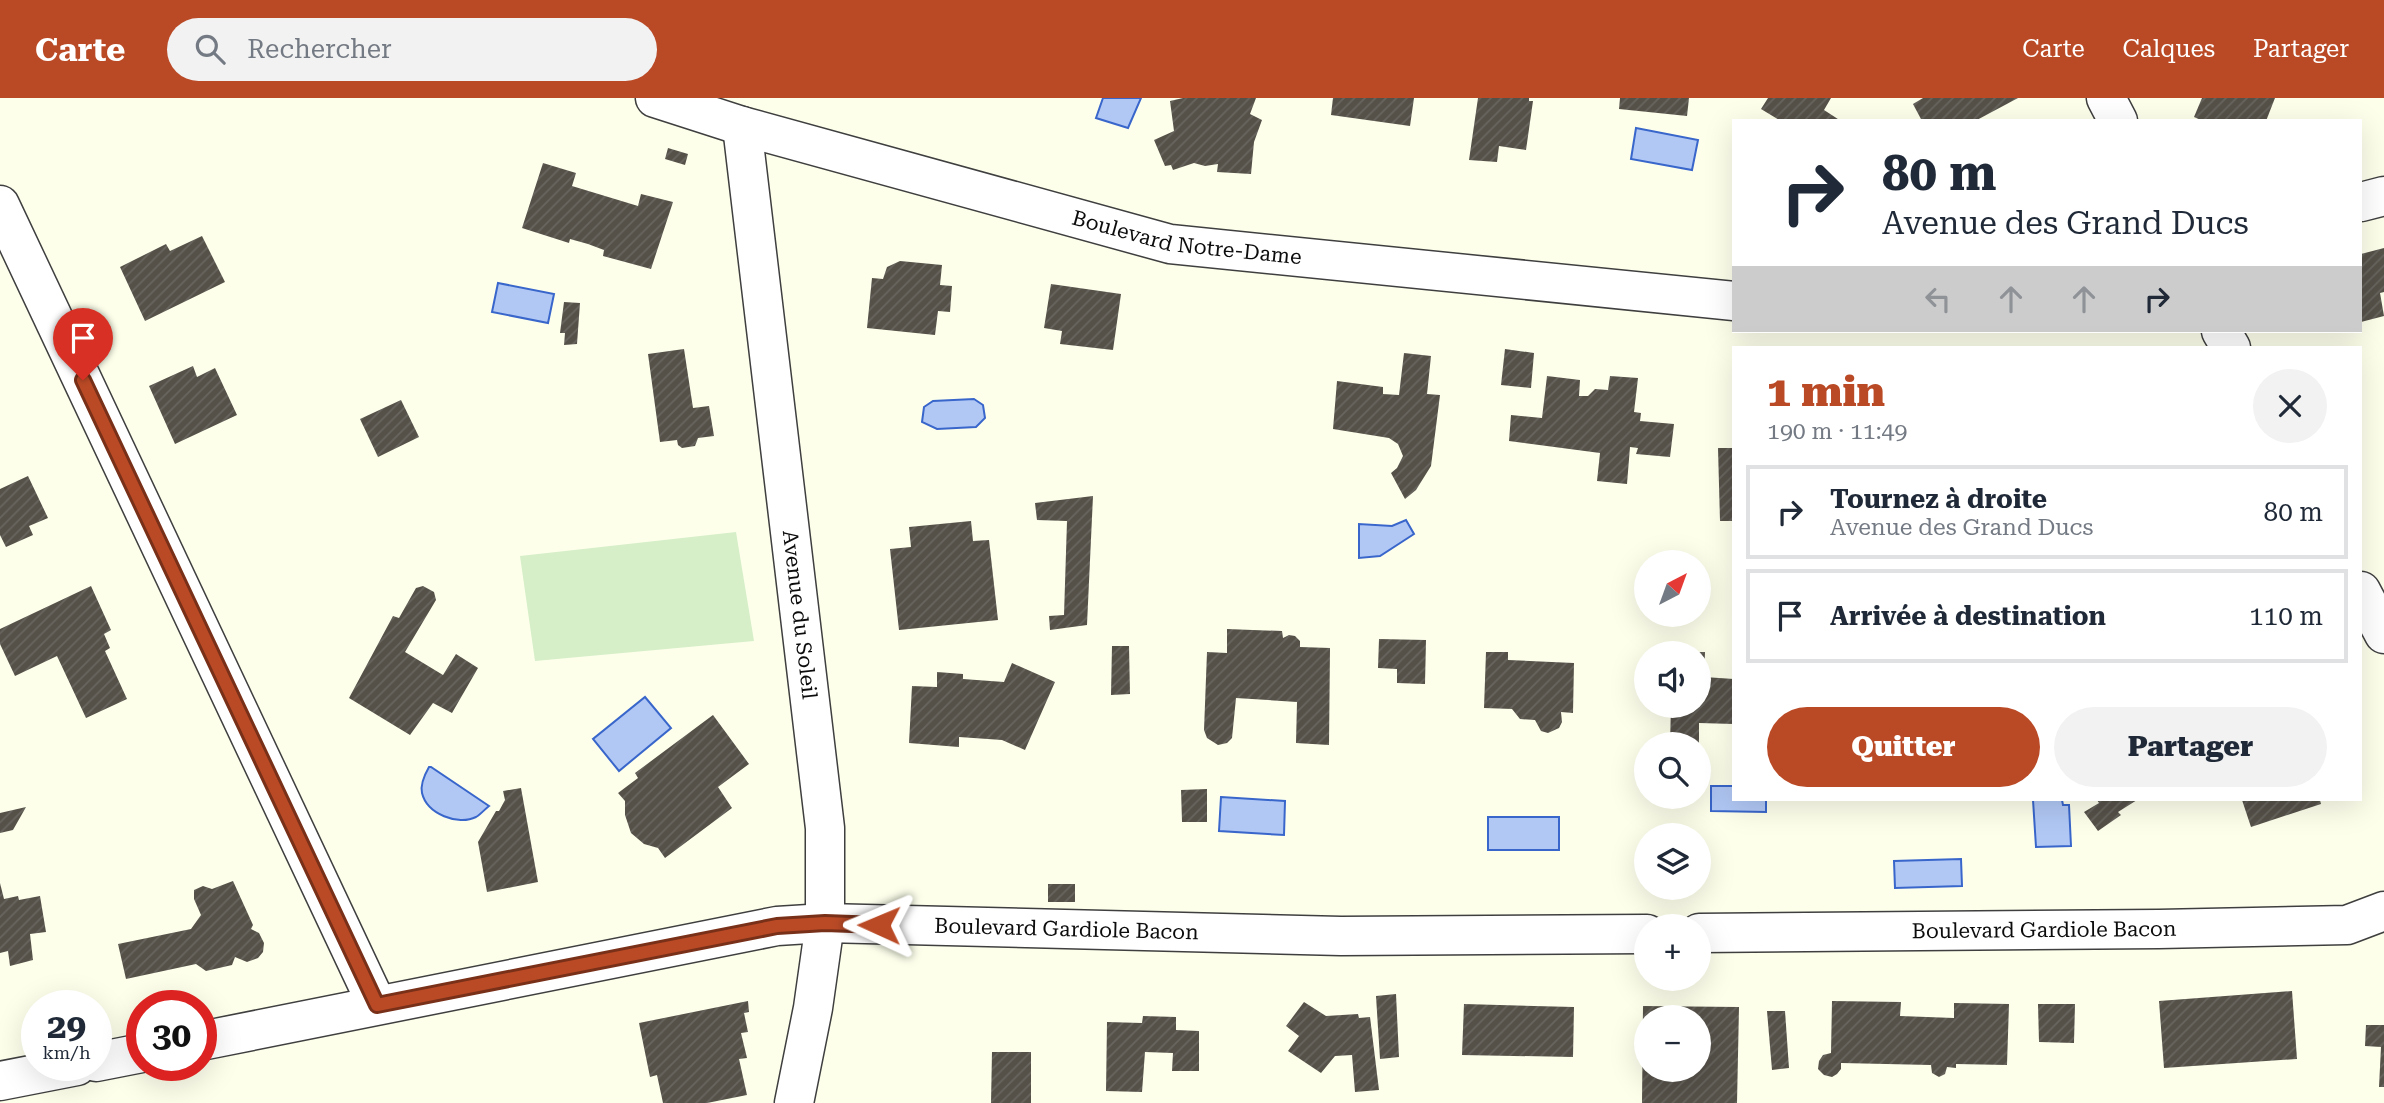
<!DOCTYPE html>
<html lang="fr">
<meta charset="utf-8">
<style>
:root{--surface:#fff;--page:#f2f2f3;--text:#1f2937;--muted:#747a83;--line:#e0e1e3;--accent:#ba4a26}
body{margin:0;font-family:"Roboto Serif",serif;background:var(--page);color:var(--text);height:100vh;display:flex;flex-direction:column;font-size:26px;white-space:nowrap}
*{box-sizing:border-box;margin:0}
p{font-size:23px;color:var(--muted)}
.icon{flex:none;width:38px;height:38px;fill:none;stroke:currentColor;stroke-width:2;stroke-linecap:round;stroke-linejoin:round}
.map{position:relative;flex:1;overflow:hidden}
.sheet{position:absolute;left:1732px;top:248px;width:630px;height:455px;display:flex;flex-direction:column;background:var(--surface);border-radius:0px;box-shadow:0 7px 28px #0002}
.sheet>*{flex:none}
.guide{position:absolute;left:1732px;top:21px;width:630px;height:214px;border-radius:0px;box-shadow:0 7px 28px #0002;background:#fff;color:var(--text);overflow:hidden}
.needle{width:46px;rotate:41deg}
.controls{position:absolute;left:1634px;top:452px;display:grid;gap:14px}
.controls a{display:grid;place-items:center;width:77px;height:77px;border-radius:50%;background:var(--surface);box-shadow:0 7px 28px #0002;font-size:35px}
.speed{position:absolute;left:21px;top:892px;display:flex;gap:14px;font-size:35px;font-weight:700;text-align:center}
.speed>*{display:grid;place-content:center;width:91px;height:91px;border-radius:50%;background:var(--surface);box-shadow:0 7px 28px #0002;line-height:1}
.speed small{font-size:18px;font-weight:400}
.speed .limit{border:10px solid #d22;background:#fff;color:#111}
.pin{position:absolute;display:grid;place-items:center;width:60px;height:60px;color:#fff;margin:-72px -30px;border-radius:50% 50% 50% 0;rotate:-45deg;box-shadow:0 0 7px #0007}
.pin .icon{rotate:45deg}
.me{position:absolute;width:77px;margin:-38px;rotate:271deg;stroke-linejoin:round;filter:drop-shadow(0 0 5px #0008)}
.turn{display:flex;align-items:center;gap:24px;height:147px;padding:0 35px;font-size:32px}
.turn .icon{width:91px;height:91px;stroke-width:2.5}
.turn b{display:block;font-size:49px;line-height:60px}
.lanes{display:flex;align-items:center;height:66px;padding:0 35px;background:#0003;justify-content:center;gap:35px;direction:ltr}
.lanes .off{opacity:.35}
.round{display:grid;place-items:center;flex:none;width:74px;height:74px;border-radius:37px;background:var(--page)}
.headline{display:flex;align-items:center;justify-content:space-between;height:119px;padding:0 35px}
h1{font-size:42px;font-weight:800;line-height:52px;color:var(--accent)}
.action{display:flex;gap:14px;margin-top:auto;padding:14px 35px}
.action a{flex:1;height:80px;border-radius:42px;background:var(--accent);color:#fff;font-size:28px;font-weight:800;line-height:80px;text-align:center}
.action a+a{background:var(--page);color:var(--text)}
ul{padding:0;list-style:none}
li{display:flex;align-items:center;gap:21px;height:94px;margin:0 14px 10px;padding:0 21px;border:4px solid var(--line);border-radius:0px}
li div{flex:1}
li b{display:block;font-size:26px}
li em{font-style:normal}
header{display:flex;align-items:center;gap:42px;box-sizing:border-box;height:98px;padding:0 35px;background:var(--accent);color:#fff}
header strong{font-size:33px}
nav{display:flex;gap:38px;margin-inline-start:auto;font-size:24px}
.search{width:490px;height:63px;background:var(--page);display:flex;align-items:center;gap:18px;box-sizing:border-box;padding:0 24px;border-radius:38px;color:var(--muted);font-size:26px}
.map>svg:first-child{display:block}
.pitch{fill:#d6efc8}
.water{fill:#b1c8f5;stroke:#3966cb;stroke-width:2}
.building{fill:url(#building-hatch);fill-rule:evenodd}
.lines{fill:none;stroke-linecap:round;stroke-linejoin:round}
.street-casing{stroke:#3f3f3f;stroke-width:41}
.street{stroke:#fff;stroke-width:38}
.route-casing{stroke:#793019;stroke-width:18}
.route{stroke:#ba4a26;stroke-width:12}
.labels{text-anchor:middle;stroke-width:7;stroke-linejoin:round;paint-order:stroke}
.street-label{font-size:21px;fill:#0c0c0c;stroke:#fff}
</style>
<header>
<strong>Carte</strong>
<div class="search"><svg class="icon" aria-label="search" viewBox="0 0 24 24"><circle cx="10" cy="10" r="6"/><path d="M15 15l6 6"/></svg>Rechercher</div>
<nav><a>Carte</a><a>Calques</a><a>Partager</a></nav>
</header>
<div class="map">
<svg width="2384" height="1005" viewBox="0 0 2384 1005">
<defs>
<pattern id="building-hatch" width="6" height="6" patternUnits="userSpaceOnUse" patternTransform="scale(1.75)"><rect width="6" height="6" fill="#555149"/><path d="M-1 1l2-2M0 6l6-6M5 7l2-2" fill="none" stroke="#68655f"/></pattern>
</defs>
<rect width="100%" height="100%" fill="#fdffeb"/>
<!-- pitch -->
<polygon class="pitch" points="736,434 754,543 535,563 520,458"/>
<!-- water -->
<g class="water">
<polygon points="1103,0 1141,0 1128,30 1096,20"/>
<polygon points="1636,30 1698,42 1692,72 1631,61"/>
<polygon points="498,185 554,196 548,225 492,214"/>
<polygon points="974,301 983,307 985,320 976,329 937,331 922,324 924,309 933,303"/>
<polygon points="1406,422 1414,436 1380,458 1359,460 1359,426 1392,428"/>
<polygon points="645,599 671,630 619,673 593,641"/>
<path d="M429,669h2l58,39c-4,3 -8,8 -13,11 -18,9 -49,-3 -54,-24 -2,-9 3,-19 7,-26z"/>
<polygon points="1711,688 1734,688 1734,702 1766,702 1766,714 1711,713"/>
<polygon points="1221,699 1285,703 1284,737 1219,733"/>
<polygon points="2033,702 2062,702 2063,707 2069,707 2071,748 2036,749"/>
<rect x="1488" y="719" width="71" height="33"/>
<polygon points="1961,761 1962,788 1895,790 1894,763"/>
</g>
<!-- building -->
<g class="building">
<polygon points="1183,0 1256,0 1250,16 1262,22 1254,44 1251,76 1217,74 1218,66 1205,68 1194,65 1173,72 1171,67 1165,68 1154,42 1174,33 1170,3"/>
<polygon points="1333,0 1414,0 1410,28 1331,17"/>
<polygon points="1478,0 1529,0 1529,3 1533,3 1526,52 1499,48 1497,64 1469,62"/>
<polygon points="1620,0 1689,0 1687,18 1619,11"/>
<polygon points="1768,0 1831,0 1824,12 1841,23 1781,23 1761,11"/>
<polygon points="1923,0 2018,0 1975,23 1922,23 1913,6"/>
<polygon points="2202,0 2275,0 2266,23 2203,23 2194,19"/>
<polygon points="668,50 688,56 685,67 665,61"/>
<polygon points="543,65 576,75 572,88 638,108 641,96 673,104 651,171 603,158 604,152 588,146 570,141 569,145 522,130"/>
<polygon points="202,138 225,184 145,223 120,169 166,146 170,153"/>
<polygon points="2384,150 2384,194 2380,195 2384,218 2361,224 2361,156"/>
<polygon points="900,163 942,167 940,187 952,188 950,214 938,213 935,237 867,230 872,180 883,181 887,169"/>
<polygon points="1051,186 1121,196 1113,252 1060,246 1062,233 1044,230"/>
<polygon points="564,204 580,205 577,246 564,247 565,235 560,235"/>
<polygon points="684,251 693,310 709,308 714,338 698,340 695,348 682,350 678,347 677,342 660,344 648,256"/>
<polygon points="1505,251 1534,255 1531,290 1501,287"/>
<polygon points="1404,255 1431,258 1427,296 1440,297 1431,368 1416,392 1405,401 1391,375 1397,370 1403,358 1398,346 1389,340 1333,331 1337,283 1383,289 1383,296 1399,297"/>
<polygon points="193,268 197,279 215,270 237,317 175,346 149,288"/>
<polygon points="1547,278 1580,282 1579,298 1588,298 1595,291 1608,292 1610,278 1638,280 1634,314 1641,315 1640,323 1674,326 1670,359 1636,356 1638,350 1630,349 1627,386 1597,383 1600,355 1509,343 1511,317 1542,320"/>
<polygon points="401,302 419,339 378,359 360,321"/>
<polygon points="1718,350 1734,350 1734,423 1720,423"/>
<polygon points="28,378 48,420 29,428 33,437 6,449 0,437 0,391"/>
<polygon points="1093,398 1087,527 1050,532 1049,518 1064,517 1067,423 1037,422 1035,405"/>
<polygon points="971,423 973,443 989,442 998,522 899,532 890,451 911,449 909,429"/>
<polygon points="91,488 111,532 104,536 110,550 105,553 127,601 86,620 57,558 15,578 0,546 0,531"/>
<polygon points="423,488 434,494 436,502 405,554 443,577 456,556 478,570 452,615 433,605 410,637 349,600 393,518 399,520 416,490"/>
<polygon points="1227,531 1282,533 1283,540 1289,537 1295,538 1300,543 1300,549 1330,550 1329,647 1296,645 1297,604 1236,600 1232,640 1227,645 1218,647 1207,640 1204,632 1207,554 1227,555"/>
<polygon points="1379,541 1426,542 1425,586 1397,585 1397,571 1378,570"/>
<polygon points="1112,548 1129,548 1130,596 1111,597"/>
<polygon points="1486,554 1508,554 1508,562 1574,565 1573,615 1561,614 1562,624 1559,630 1548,635 1541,633 1535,622 1520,621 1512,611 1484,610"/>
<polygon points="1699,554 1705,554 1704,579 1734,581 1734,626 1699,625 1699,646 1670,646 1671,607 1699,607"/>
<polygon points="1012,565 1055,584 1025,652 1002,642 959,639 959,649 909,645 912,588 937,589 937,574 963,576 963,581 1004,584"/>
<polygon points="713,617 749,666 718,689 732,710 665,760 658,750 644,746 631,735 625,717 625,703 618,695 638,680 635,675"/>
<polygon points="521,690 538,784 487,794 478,744 496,713 499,713 505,702 503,693"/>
<polygon points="1207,691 1207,724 1182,724 1181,692"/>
<polygon points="2097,702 2137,702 2118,714 2121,717 2098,733 2084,714 2099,705"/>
<polygon points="2242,702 2320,702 2321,706 2251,729"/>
<polygon points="26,709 13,732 0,735 0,715"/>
<polygon points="233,783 253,827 251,831 259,835 264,845 263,854 258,860 247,864 235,859 232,867 206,873 196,866 126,881 118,846 191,831 201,817 194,801 194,792 203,788 212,791"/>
<polygon points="0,785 4,801 18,798 19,802 40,798 46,834 30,836 33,862 10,868 8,853 0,855"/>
<rect x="1048" y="786" width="27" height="18"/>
<polygon points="2292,893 2297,961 2164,970 2159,903"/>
<polygon points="1396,896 1399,959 1380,961 1376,898"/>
<polygon points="748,903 749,914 744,915 748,934 741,935 747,960 739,961 747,997 707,1005 663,1005 657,977 650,979 639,925"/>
<polygon points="1832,903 1901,904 1900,918 1954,920 1954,905 2009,906 2007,967 1956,966 1956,970 1947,969 1945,976 1939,979 1932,975 1931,967 1841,965 1841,971 1837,976 1832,979 1824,977 1818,971 1819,963 1823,957 1831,955"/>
<polygon points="1304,904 1326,918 1358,916 1359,920 1370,919 1379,992 1355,994 1352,957 1335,958 1321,975 1288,953 1299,938 1286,928"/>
<polygon points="1464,906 1574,909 1573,959 1462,957"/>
<polygon points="2038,906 2075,906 2074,945 2039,944"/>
<path d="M1643,908l96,1 -2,96h-95zM1647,919h52v52h-52z"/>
<polygon points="1767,913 1785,913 1789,970 1772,972"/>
<polygon points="1143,918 1176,919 1176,932 1199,933 1199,973 1172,973 1173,955 1145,954 1142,994 1106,993 1107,924 1142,925"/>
<polygon points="2366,927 2384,927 2384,989 2379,989 2381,949 2365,948"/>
<polygon points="992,954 1031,954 1031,1005 991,1005"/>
</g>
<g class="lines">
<!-- street casing -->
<g class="street-casing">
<g id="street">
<path id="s1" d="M655,0l87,28 428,118 564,57"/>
<polyline points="2106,0 2118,23"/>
<path id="s2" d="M742,28l83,702v95l-12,85 -19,95"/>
<polyline points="2361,104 2384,98"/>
<polyline points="0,107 377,907"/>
<polyline points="2221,233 2231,250"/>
<polyline points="2361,493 2384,536"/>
<path id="s3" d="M1699,835l460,-4 188,-4 37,-14"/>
<path id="s4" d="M201,943l576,-115 48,-3 516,13 306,-2"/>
<polyline points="96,964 142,955"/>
<polyline points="0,983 77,968"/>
</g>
</g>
<!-- street -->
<use href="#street" class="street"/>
</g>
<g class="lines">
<!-- route casing -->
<g class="route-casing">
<polyline id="route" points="83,282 377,907 777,828 825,825 879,827"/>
</g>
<!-- route -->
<use href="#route" class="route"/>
</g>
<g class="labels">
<!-- street labels -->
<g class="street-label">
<text dy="7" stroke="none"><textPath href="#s1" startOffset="551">Boulevard Notre-Dame</textPath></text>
<text dy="7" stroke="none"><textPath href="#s2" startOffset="492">Avenue du Soleil</textPath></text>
<text dy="7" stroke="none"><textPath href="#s4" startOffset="877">Boulevard Gardiole Bacon</textPath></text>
<text dy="7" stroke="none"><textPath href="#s3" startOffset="345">Boulevard Gardiole Bacon</textPath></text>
</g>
</g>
</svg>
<div class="controls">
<a><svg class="needle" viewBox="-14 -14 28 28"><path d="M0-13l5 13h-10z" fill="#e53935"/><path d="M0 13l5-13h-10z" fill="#747a83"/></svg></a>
<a><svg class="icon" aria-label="sound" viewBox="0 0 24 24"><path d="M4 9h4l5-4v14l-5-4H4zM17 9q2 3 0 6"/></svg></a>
<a><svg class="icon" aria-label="search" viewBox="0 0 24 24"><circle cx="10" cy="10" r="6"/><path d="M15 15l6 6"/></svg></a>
<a><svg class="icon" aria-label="layers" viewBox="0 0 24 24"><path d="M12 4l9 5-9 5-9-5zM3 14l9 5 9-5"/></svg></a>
<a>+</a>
<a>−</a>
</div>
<div class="speed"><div>29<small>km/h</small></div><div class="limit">30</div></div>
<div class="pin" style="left:83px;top:282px;background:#d93025"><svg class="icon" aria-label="arrive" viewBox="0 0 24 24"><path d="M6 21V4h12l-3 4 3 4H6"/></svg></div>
<svg class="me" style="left:879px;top:827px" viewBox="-20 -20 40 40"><path d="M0-17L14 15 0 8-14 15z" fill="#ba4a26" stroke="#fff" stroke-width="4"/></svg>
<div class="guide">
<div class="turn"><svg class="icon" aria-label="right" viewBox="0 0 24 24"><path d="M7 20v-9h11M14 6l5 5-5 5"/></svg><div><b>80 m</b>Avenue des Grand Ducs</div></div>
<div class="lanes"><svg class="icon off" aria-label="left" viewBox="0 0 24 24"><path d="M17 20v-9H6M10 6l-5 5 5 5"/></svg><svg class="icon off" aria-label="ahead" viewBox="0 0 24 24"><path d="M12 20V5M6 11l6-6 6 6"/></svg><svg class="icon off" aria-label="ahead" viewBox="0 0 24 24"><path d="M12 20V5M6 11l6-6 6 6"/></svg><svg class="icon" aria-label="right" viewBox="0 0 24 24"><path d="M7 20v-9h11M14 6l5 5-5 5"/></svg></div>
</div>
<section class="sheet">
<div class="headline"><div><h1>1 min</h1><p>190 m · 11:49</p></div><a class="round"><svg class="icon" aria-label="close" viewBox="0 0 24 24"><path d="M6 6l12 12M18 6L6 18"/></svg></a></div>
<ul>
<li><svg class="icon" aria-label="right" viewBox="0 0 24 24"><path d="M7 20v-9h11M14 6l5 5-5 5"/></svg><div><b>Tournez à droite</b><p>Avenue des Grand Ducs</p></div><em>80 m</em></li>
<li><svg class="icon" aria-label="arrive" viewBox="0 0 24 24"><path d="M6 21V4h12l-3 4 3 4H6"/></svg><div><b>Arrivée à destination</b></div><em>110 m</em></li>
</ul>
<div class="action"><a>Quitter</a><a>Partager</a></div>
</section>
</div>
